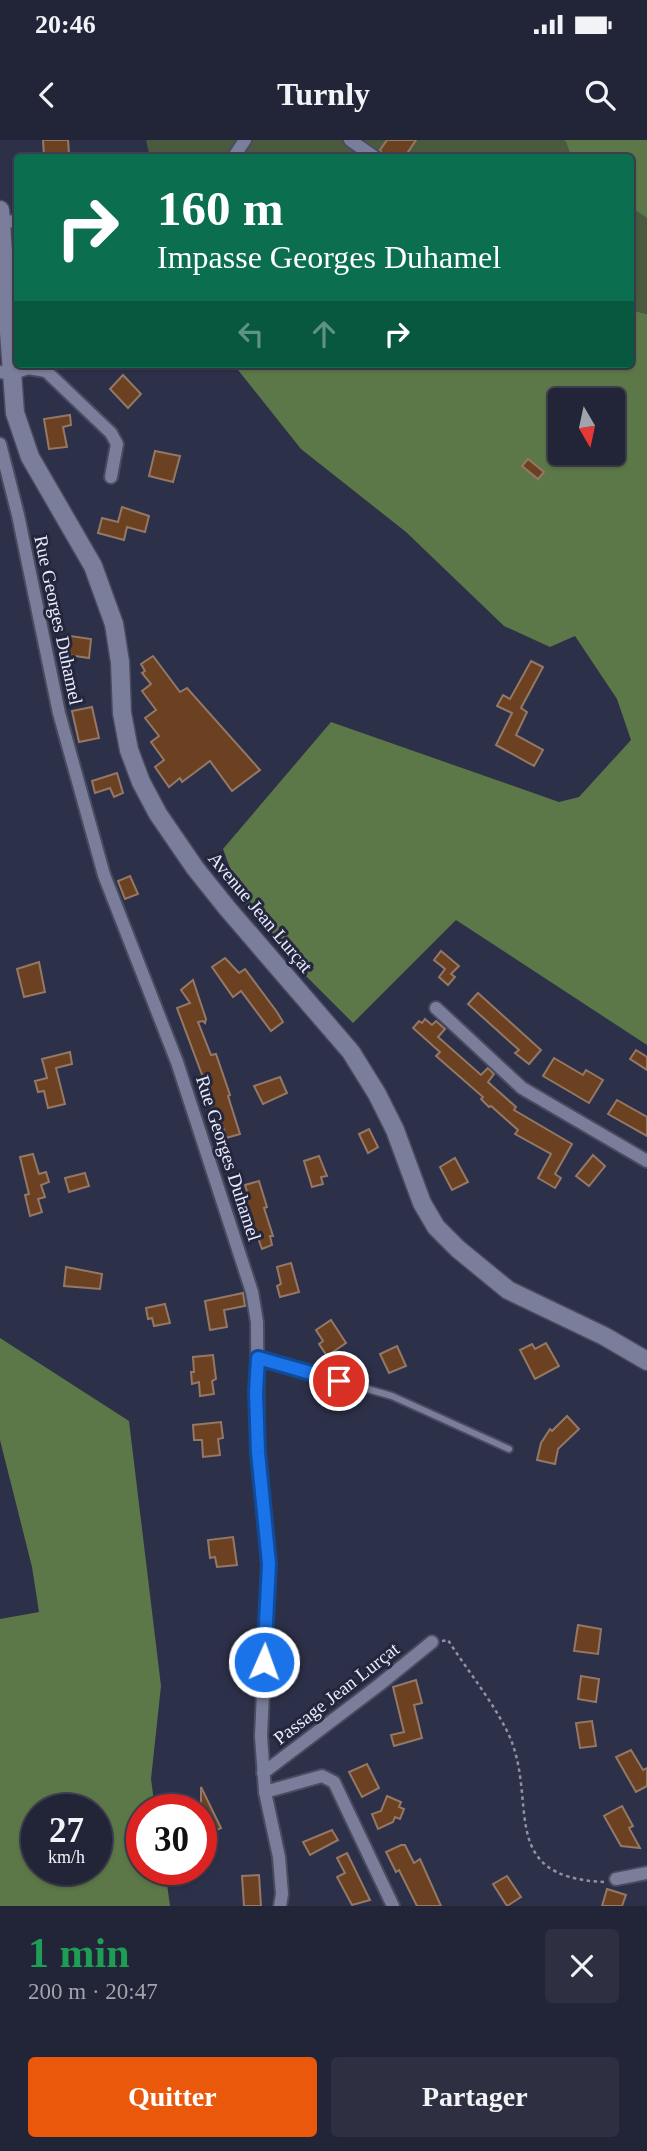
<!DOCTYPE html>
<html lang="fr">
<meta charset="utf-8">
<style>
:root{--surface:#222437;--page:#2e3042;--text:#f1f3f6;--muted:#a2a4ad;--line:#3f4152;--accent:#ea580c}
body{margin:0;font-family:Georgia,serif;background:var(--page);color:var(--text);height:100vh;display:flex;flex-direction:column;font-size:26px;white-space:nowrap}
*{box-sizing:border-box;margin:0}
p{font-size:23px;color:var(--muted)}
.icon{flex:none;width:38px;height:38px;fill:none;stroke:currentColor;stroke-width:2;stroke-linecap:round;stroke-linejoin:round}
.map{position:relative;height:1766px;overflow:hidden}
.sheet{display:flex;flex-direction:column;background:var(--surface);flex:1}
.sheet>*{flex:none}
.hud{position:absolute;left:14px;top:14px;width:620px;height:214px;border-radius:7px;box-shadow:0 2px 5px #0004,0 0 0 2px var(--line);background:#0b6e4f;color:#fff;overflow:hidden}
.needle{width:46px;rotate:171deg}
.tools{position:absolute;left:548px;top:248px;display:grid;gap:14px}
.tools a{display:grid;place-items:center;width:77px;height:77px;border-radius:7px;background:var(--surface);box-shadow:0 2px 5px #0004,0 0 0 2px var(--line);font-size:35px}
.speed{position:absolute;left:21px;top:1654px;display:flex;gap:14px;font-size:35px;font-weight:700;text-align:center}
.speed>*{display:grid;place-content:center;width:91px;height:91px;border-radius:50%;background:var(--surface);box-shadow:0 2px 5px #0004,0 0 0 2px var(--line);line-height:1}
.speed small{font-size:18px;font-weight:400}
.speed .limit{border:10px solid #d22;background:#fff;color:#111}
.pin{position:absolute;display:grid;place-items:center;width:60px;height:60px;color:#fff;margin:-30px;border:4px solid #fff;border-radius:50%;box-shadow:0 2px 7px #0007}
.me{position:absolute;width:77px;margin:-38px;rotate:2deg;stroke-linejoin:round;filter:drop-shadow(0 0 5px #0008)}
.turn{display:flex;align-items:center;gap:24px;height:147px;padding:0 28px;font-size:32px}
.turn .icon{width:91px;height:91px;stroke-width:2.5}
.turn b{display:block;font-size:49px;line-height:60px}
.lanes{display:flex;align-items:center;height:66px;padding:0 28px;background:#0003;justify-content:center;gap:35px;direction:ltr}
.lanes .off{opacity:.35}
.round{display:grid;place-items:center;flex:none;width:74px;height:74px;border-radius:7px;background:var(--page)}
.head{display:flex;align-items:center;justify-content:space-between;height:119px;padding:0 28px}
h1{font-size:42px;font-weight:800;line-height:52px;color:#1e9e55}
.cta{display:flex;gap:14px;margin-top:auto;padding:14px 28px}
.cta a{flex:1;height:80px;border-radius:7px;background:var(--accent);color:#fff;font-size:28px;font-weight:800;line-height:80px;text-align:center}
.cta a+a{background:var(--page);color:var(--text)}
.status{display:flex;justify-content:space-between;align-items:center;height:49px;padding:0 35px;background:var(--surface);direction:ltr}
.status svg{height:19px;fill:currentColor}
header{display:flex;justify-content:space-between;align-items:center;height:91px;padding:0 28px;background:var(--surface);font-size:32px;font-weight:800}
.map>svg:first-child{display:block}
.green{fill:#4a5a3f}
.forest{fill:#5c7748;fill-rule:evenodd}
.building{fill:#6c4121;stroke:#947866;stroke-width:2}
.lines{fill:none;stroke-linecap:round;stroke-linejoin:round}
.service-casing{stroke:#494b5f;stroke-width:10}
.minor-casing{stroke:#494b5f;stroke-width:16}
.secondary-casing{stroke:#494b5f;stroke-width:21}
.path{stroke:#8f92a7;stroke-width:2.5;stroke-dasharray:3.5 3.5;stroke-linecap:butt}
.service{stroke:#7a7e9a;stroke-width:6}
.minor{stroke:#7a7e9a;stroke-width:12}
.secondary{stroke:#7a7e9a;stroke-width:18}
.route-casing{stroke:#114b97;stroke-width:18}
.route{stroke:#1a73e8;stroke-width:12}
.labels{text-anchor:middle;stroke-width:6;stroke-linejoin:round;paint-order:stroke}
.street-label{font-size:19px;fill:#e9ecfc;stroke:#24263e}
</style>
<div class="status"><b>20:46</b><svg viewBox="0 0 49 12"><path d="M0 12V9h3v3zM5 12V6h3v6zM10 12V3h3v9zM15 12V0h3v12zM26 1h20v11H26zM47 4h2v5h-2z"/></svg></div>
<header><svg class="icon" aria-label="back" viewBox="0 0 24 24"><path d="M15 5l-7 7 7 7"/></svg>Turnly<svg class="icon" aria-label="search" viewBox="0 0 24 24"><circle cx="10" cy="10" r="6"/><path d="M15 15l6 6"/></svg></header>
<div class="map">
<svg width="647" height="1766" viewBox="0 0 647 1766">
<rect width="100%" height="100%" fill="#2d3049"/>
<!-- green -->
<g class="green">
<polygon points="146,0 563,0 566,2 571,17 150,18"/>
<polygon points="630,67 647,78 647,174 630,170"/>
</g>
<!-- forest -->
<g class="forest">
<polygon points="563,0 647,0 647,78 630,67 630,18 571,17 566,2"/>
<path d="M630,170l17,4v731l-191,-125 -103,103 -47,-47 -64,-75 -19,-52 108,-127 228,80 20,-5 52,-57 -14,-41 -42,-63 -25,11 -46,-21 -98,-94 -105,-83 -63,-79 1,-6h391zM560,261h52v52h-52z"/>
<path d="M0,1198l129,83 32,265 -10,93 4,30 -13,1v59h23l5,37h-170v-287l39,-7 -7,-45 -32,-127zM37,1670h59v59h-59z"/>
</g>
<!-- building -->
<g class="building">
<polygon points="43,0 68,0 69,14 44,16"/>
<polygon points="387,0 416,0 404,18 385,18 380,10"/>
<polygon points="123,235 141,254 128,268 110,249"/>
<polygon points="70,275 71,285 63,287 67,307 49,309 44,279"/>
<polygon points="155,311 180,316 173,342 149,336"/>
<polygon points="528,319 544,332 538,339 522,326"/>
<polygon points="122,367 149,376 145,392 127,387 124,400 98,393 102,378 118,382"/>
<polygon points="70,496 91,499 89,518 68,515"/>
<polygon points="153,516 180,552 187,548 260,630 232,651 210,621 182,642 180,638 169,647 155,627 164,620 151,602 159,596 145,578 156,570 142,551 151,544 142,533 145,531 141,524"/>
<polygon points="531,521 543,527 521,568 527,572 516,595 543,610 534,626 496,605 512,573 497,566 503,555 510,559"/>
<polygon points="92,567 99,598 79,602 72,571"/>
<polygon points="117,633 123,653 114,657 110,648 95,653 92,641"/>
<polygon points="130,736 138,754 125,759 118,741"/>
<polygon points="441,811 459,826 451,834 455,837 448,845 439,837 445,829 434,820"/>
<polygon points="225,818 239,833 245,829 277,872 283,882 271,891 241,851 233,857 212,827"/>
<polygon points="39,822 45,852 24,857 17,829"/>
<polygon points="193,840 206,879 205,883 203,881 198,882 211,915 216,914 230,955 228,956 240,994 226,998 223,987 217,988 204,940 177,868 190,863 181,850"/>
<polygon points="478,853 541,910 529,924 515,913 519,910 468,864"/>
<polygon points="425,879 432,885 436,881 445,889 438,897 481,935 488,928 494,934 488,942 516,967 514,970 572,1004 555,1034 561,1038 555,1048 538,1038 551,1014 515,994 518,990 491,966 489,967 481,959 483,957 436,916 440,912 413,888 419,881 422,883"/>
<polygon points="636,910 647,917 647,930 630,919"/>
<polygon points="70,912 72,924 56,928 65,964 48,968 44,951 38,952 35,941 47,938 42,919"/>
<polygon points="554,918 583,935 586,930 603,940 589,963 543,936"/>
<polygon points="280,937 287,953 263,964 254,946"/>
<polygon points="617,960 647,977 647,996 608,974"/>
<polygon points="369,989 378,1007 368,1013 359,994"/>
<polygon points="33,1014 39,1034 46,1032 49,1042 41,1045 45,1057 38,1059 42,1072 30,1076 25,1055 29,1054 20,1017"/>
<polygon points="593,1015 605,1026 589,1046 576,1036"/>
<polygon points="319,1016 327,1036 321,1037 323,1044 312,1047 304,1021"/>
<polygon points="455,1018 468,1042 452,1050 440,1027"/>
<polygon points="85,1033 89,1046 69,1052 65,1038"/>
<polygon points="259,1041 267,1067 264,1068 273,1096 270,1096 272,1105 262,1109 244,1060 249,1058 245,1045"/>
<polygon points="291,1123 299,1152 280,1157 277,1146 281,1144 277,1127"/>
<polygon points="66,1127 102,1134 100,1149 64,1146"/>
<polygon points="243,1153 245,1166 224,1170 227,1187 210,1190 205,1161"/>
<polygon points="165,1164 170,1183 154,1186 152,1178 148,1179 146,1168"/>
<polygon points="331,1180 346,1203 327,1216 319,1204 323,1201 316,1190"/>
<polygon points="546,1203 559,1226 535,1239 520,1210 532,1204 535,1209"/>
<polygon points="397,1206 406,1226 389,1233 380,1214"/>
<polygon points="213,1215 216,1239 212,1241 214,1254 200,1256 199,1242 192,1244 191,1232 194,1232 193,1217"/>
<polygon points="567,1276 579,1289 558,1309 555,1324 537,1320 541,1303 550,1289 552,1291"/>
<polygon points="221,1282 223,1298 218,1299 220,1315 203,1317 202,1300 194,1300 193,1285"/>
<polygon points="233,1397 237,1425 217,1427 215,1417 210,1418 208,1400"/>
<polygon points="578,1485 601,1489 598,1514 574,1511"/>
<polygon points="581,1536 599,1539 596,1562 578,1559"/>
<polygon points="416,1540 422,1563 414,1565 422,1598 394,1606 391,1595 404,1592 393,1547"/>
<polygon points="592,1581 596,1606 580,1608 576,1583"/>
<polygon points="631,1610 643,1630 647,1628 647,1646 636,1652 616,1617"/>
<polygon points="367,1624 379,1648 362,1657 349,1632"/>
<polygon points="201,1647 221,1688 204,1696 201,1690"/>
<polygon points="387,1656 401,1662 399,1667 404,1669 400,1679 395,1677 393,1682 378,1689 372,1674 381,1671"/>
<polygon points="622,1666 633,1686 629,1688 640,1708 621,1706 604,1676"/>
<polygon points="332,1690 338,1700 310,1715 303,1702"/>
<polygon points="401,1705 405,1705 414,1723 420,1719 441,1766 417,1766 399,1730 396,1732 386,1712"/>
<polygon points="347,1713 370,1760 352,1765 337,1737 345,1733 337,1718"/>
<polygon points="259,1735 261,1766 244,1766 242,1736"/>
<polygon points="507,1736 521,1757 507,1766 493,1744"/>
<polygon points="607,1749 626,1755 622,1766 602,1766"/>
</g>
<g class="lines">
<!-- service casing -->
<g class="service-casing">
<polyline id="service" points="258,1218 392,1256 509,1309"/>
</g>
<!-- minor casing -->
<g class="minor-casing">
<g id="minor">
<polyline points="350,0 376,18"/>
<polyline points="233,18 245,0"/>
<polyline points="1,82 18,81"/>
<polyline points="44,224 46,231 111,293 117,304 111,337"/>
<polyline points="0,232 11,234 28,228 46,231"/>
<polyline points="0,304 18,375 59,573 104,735 177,922 252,1152 257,1182 258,1312 269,1424 261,1596 265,1652 279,1717 282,1754 280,1766"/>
<polyline points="436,868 522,948 647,1021"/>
<polyline points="263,1633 379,1545 432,1502"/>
<polyline points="265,1652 322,1636 334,1642 393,1766"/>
<polyline points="616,1739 647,1733"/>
</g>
</g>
<!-- secondary casing -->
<g class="secondary-casing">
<polyline id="secondary" points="0,70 15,273 30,317 93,426 114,484 120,522 122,573 129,610 141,642 158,674 195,728 227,768 351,912 377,954 395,990 422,1063 436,1087 458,1109 508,1150 604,1196 647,1221"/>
</g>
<!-- path -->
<path class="path" d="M442,1501l6,-1c19,30 43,59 59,91 34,68 -14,146 97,151"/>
<!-- service -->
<use href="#service" class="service"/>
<!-- minor -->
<use href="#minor" class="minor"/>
<!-- secondary -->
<use href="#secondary" class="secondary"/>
</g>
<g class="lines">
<!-- route casing -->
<g class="route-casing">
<polyline id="route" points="264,1522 269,1424 258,1312 256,1252 258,1218 339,1241"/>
</g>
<!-- route -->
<use href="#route" class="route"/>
</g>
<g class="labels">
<!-- street labels -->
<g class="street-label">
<text transform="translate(59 480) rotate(78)" y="7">Rue Georges Duhamel</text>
<text transform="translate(261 772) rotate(50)" y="7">Avenue Jean Lurçat</text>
<text transform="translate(229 1018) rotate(72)" y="7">Rue Georges Duhamel</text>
<text transform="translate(336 1553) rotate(-38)" y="7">Passage Jean Lurçat</text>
</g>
</g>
</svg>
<div class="tools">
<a><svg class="needle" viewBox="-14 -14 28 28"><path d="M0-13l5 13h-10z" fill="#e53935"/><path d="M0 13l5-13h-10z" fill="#a2a4ad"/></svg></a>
</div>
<div class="speed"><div>27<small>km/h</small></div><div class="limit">30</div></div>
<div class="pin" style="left:339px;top:1241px;background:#d93025"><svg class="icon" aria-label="arrive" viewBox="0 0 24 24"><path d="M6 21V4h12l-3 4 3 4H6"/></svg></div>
<svg class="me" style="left:264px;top:1522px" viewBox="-20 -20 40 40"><circle r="17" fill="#1a73e8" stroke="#fff" stroke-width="3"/><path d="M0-11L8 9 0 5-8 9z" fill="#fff"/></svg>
<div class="hud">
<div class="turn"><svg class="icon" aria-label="right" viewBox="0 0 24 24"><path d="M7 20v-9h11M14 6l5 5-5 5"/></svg><div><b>160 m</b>Impasse Georges Duhamel</div></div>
<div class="lanes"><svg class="icon off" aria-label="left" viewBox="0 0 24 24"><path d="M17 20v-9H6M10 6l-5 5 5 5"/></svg><svg class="icon off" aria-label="ahead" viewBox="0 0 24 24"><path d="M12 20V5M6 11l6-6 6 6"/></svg><svg class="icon" aria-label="right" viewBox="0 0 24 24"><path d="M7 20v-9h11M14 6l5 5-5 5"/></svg></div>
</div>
</div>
<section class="sheet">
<div class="head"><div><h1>1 min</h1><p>200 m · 20:47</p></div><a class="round"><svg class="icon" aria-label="close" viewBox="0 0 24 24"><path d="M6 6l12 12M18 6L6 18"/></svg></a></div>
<div class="cta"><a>Quitter</a><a>Partager</a></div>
</section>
